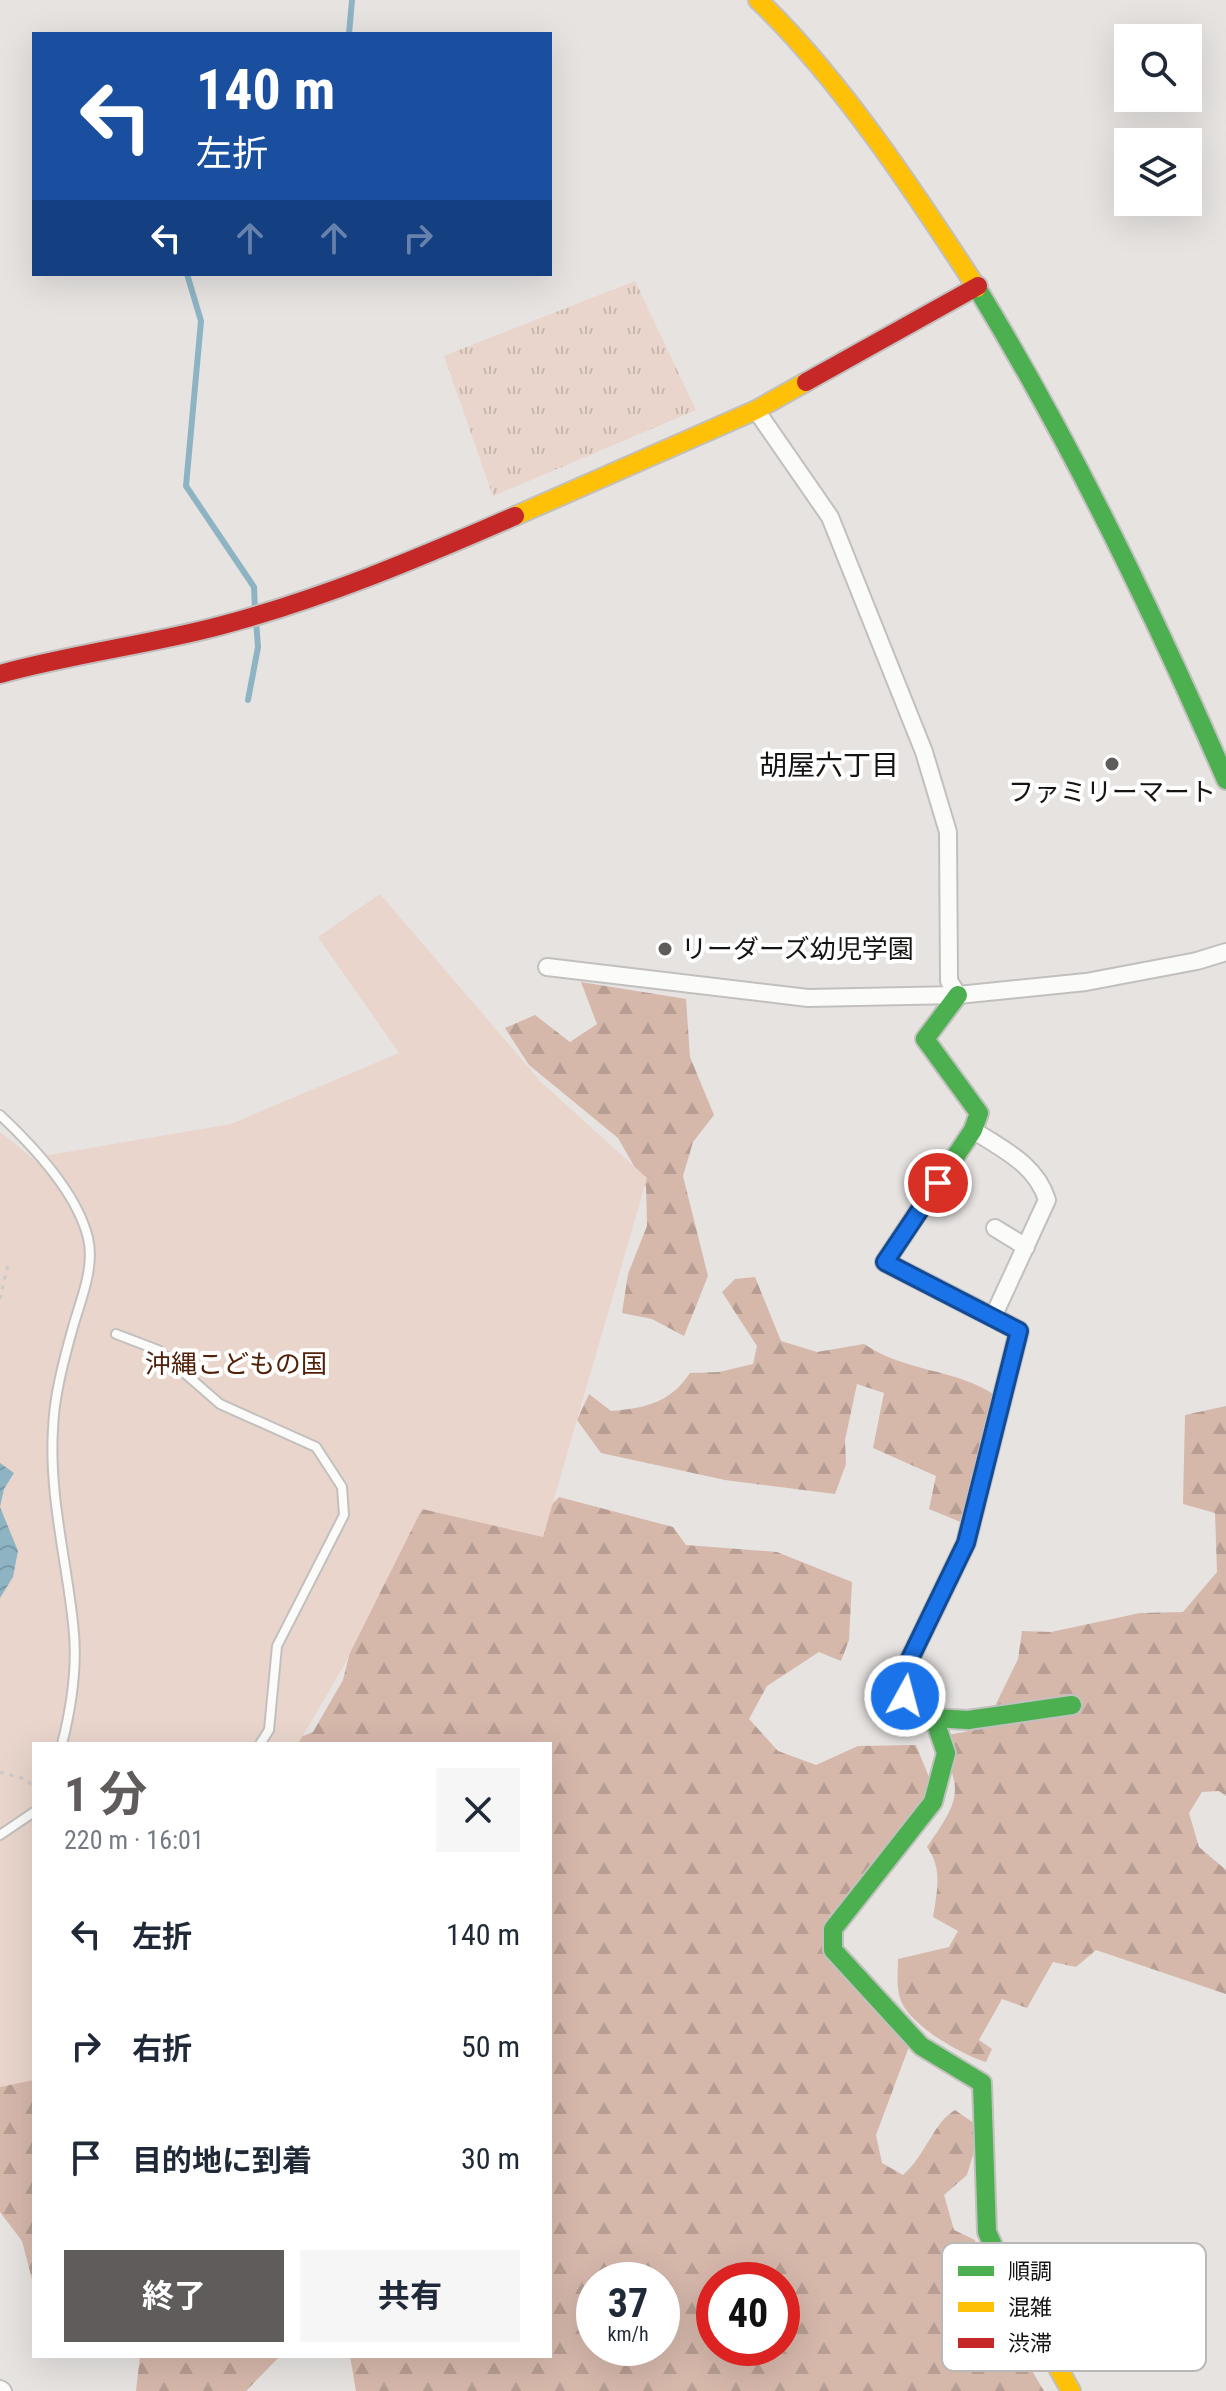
<!DOCTYPE html>
<html lang="ja">
<meta charset="utf-8">
<style>
:root{--surface:#fff;--page:#f6f6f7;--text:#1f2937;--muted:#747a83;--accent:#5f5c5b}
body{margin:0;font-family:"Roboto Condensed","Noto Sans JP",sans-serif;background:var(--page);color:var(--text);height:100vh;display:flex;flex-direction:column;font-size:30px;white-space:nowrap}
*{box-sizing:border-box;margin:0}
p{font-size:26px;color:var(--muted)}
.icon{flex:none;width:44px;height:44px;fill:none;stroke:currentColor;stroke-width:2;stroke-linecap:round;stroke-linejoin:round}
.map{position:relative;flex:1;overflow:hidden}
.details{position:absolute;left:32px;top:1742px;width:520px;height:616px;display:flex;flex-direction:column;background:var(--surface);border-radius:0px;box-shadow:0 8px 32px #0002}
.details>*{flex:none}
.hud{position:absolute;left:32px;top:32px;width:520px;height:244px;border-radius:0px;box-shadow:0 8px 32px #0002;background:#1a4fa0;color:#fff;overflow:hidden}
.fabs{position:absolute;left:1114px;top:24px;display:grid;gap:16px}
.fabs a{display:grid;place-items:center;width:88px;height:88px;border-radius:0px;background:var(--surface);box-shadow:0 8px 32px #0002;font-size:40px}
.speed{position:absolute;left:576px;top:2262px;display:flex;gap:16px;font-size:40px;font-weight:700;text-align:center}
.speed>*{display:grid;place-content:center;width:104px;height:104px;border-radius:50%;background:var(--surface);box-shadow:0 8px 32px #0002;line-height:1}
.speed small{font-size:20px;font-weight:400}
.speed .limit{border:12px solid #d22;background:#fff;color:#111}
.pin{position:absolute;display:grid;place-items:center;width:68px;height:68px;color:#fff;margin:-34px;border:4px solid #fff;border-radius:50%;box-shadow:0 2px 8px #0007}
.me{position:absolute;width:88px;margin:-44px;rotate:7deg;stroke-linejoin:round;filter:drop-shadow(0 0 6px #0008)}
.turn{display:flex;align-items:center;gap:28px;height:168px;padding:0 32px;font-size:36px}
.turn .icon{width:104px;height:104px;stroke-width:2.5}
.turn b{display:block;font-size:56px;line-height:68px}
.lanes{display:flex;align-items:center;height:76px;padding:0 32px;background:#0003;justify-content:center;gap:40px;direction:ltr}
.lanes .off{opacity:.35}
.round{display:grid;place-items:center;flex:none;width:84px;height:84px;border-radius:0px;background:var(--page)}
.head{display:flex;align-items:center;justify-content:space-between;height:136px;padding:0 32px}
h1{font-size:48px;font-weight:700;line-height:60px;color:var(--accent)}
.button{display:flex;gap:16px;margin-top:auto;padding:16px 32px}
.button a{flex:1;height:92px;border-radius:0px;background:var(--accent);color:#fff;font-size:32px;font-weight:700;line-height:92px;text-align:center}
.button a+a{background:var(--page);color:var(--text)}
ul{padding:0;list-style:none}
li{display:flex;align-items:center;gap:24px;height:112px;padding:0 32px}
li div{flex:1}
li b{display:block;font-size:30px}
li em{font-style:normal}
.map>svg:first-child{display:block}
.grass{fill:url(#grass-tufts)}
.forest{fill:url(#forest-firs);fill-rule:evenodd}
.green{fill:#e9d5cb}
.water{fill:url(#water-waves)}
.lines{fill:none;stroke-linecap:round;stroke-linejoin:round}
.stream{stroke:#8eb4c4;stroke-width:6}
.lane-casing{stroke:#c2c0be;stroke-width:12}
.street-casing{stroke:#c2c0be;stroke-width:20}
.fast-casing{stroke:#c2c0be;stroke-width:22}
.slow-casing{stroke:#c2c0be;stroke-width:22}
.jam-casing{stroke:#c2c0be;stroke-width:22}
.path{stroke:#cccbcb;stroke-width:3;stroke-dasharray:4 6;stroke-linecap:butt}
.lane{stroke:#fbfbfa;stroke-width:8}
.street{stroke:#fbfbfa;stroke-width:16}
.fast{stroke:#4caf50;stroke-width:18}
.slow{stroke:#ffc107;stroke-width:18}
.jam{stroke:#c62828;stroke-width:18}
.route-casing{stroke:#114b97;stroke-width:20}
.route{stroke:#1a73e8;stroke-width:14}
.poi-dot{fill:#5f5c5b;stroke:#fff;stroke-width:3}
.labels{text-anchor:middle;stroke-width:8;stroke-linejoin:round;paint-order:stroke}
.poi-label{font-size:26px;fill:#161413;stroke:#fff}
.park-label{font-size:26px;fill:#512109;stroke:#fff}
.neighbourhood-label{font-size:28px;fill:#161413;stroke:#fff}
.key{fill:#fff;stroke:#b9b8b8;stroke-width:2}
.key-label{font-size:22px;fill:#161413}
</style>
<div class="map">
<svg width="1226" height="2391" viewBox="0 0 1226 2391">
<defs>
<pattern id="grass-tufts" width="24" height="20" patternUnits="userSpaceOnUse" patternTransform="scale(2)"><rect width="24" height="20" fill="#e9d5cb"/><path d="M3 7l-1-3M5 7V3M7 7l1-3M15 17l-1-3M17 17v-4M19 17l1-3" fill="none" stroke="#c7b6ad"/></pattern>
<pattern id="forest-firs" width="22" height="20" patternUnits="userSpaceOnUse" patternTransform="scale(2)"><rect width="22" height="20" fill="#d6b8ab"/><path d="M5 1l3.5 6h-7zM16 11l3.5 6h-7z" fill="#b79d92"/></pattern>
<pattern id="water-waves" width="16" height="10" patternUnits="userSpaceOnUse" patternTransform="scale(2)"><rect width="16" height="10" fill="#8eb4c4"/><path d="M0 5q4-4 8 0t8 0" fill="none" stroke="#7a9aa8"/></pattern>
</defs>
<rect width="100%" height="100%" fill="#e6e3e1"/>
<!-- grass -->
<polygon class="grass" points="635,281 696,410 493,496 444,356"/>
<!-- forest -->
<g class="forest">
<polygon points="581,982 686,999 690,1057 714,1115 693,1142 683,1176 708,1276 684,1336 652,1319 622,1313 628,1274 647,1226 646,1187 618,1138 529,1065 505,1028 535,1015 570,1042 597,1024"/>
<path d="M755,1277l26,64 36,11 47,-8c43,29 92,24 132,52l-33,127 -34,-14 7,-33 -63,-28 11,-55 -27,-9 -12,56 1,24 -11,30 -110,-14 -124,-27 -24,-33 12,-26 22,17c34,-3 59,-8 79,-38l29,-1 34,-8 4,-18 -35,-54 13,-13z"/>
<path d="M1226,1406v390l-7,-5 -17,1 -13,21 10,34 27,23v124l-130,-44 -20,17 -23,-5 -26,46 -25,-9 -23,41 13,9 -6,13c-24,-7 -79,-38 -86,-64 -4,-12 -2,-27 -2,-39l51,-12 9,-16 -25,-14c4,-26 10,-48 -6,-70 35,-50 36,-57 9,-110l144,-26 -85,-5 23,-47 4,-28 29,1 89,-19 43,-1 34,-40 -2,-59 -32,-9 2,-89z"/>
<path d="M369,1482l161,45 29,-30 114,30 13,18 91,7 75,30 -3,58 -8,21 -22,-9 -52,34 -18,33 29,32 38,14 42,-19 58,-1 21,52 -113,153 86,94 -34,91 6,28 21,12c23,-20 30,-52 52,-65l26,18 -14,47 -23,20 10,35 21,10 6,44 63,107h-688l-6,-35h200v-612h-266l29,-12 30,-52 15,-61zM594,2280h68v68h-68zM714,2280h68v68h-68z"/>
<polygon points="0,2056 34,2063 34,2287 22,2241 0,2212"/>
<polygon points="140,2356 280,2356 246,2391 136,2391"/>
</g>
<!-- green -->
<polygon class="green" points="380,894 541,1082 647,1178 543,1537 422,1509 343,1667 298,1744 34,1744 34,2080 0,2087 0,1132 32,1158 231,1124 399,1053 318,937"/>
<!-- water -->
<polygon class="water" points="0,1463 14,1473 4,1489 0,1507 18,1551 13,1577 0,1598"/>
<g class="lines">
<!-- stream -->
<g class="stream">
<polyline points="349,34 352,0"/>
<polyline points="187,274 201,321 186,486 254,587 255,610"/>
<polyline points="248,700 258,647 256,621"/>
</g>
<!-- lane casing -->
<g class="lane-casing">
<g id="lane">
<path d="M0,1115c33,31 77,78 88,123 7,29 -7,61 -15,89 -9,32 -19,69 -20,102 -4,66 13,129 20,194 5,40 -1,82 -11,121"/>
<polyline points="116,1334 158,1350 220,1404 316,1447 342,1487 344,1515 277,1646 269,1730 260,1744"/>
<polyline points="0,1835 34,1812"/>
</g>
</g>
<!-- street casing -->
<g class="street-casing">
<g id="street">
<polyline points="756,410 830,517 924,752 948,832 949,981 958,995"/>
<polyline points="547,967 808,998 958,995 1086,982 1197,961 1226,952"/>
<path d="M973,1130c29,19 63,34 74,70l-54,117"/>
<polyline points="995,1228 1026,1247"/>
<polyline points="0,2389 3,2391"/>
</g>
</g>
<!-- fast casing -->
<g class="fast-casing">
<g id="fast">
<path d="M977,288c96,158 176,323 249,492"/>
<polyline points="958,995 925,1039 979,1113 973,1130 885,1262 1000,1321"/>
<polyline points="913,1702 934,1718 968,1720 1072,1705"/>
<polyline points="934,1718 946,1753 933,1802 833,1929 833,1950 921,2046 982,2083 987,2232 1009,2281"/>
</g>
</g>
<!-- slow casing -->
<g class="slow-casing">
<g id="slow">
<path d="M758,0c81,77 158,194 219,288"/>
<polyline points="515,516 756,410 806,382"/>
<polyline points="1009,2281 1071,2391"/>
</g>
</g>
<!-- jam casing -->
<g class="jam-casing">
<g id="jam">
<polyline points="806,382 978,286"/>
<path d="M0,674c72,-20 147,-29 219,-48 103,-27 200,-68 296,-110"/>
<polyline points="913,1702 905,1696 905,1669 966,1543 1019,1331 1000,1321"/>
</g>
</g>
<!-- path -->
<g class="path">
<polyline points="0,1299 8,1264"/>
<polyline points="0,1772 25,1779 34,1787"/>
</g>
<!-- lane -->
<use href="#lane" class="lane"/>
<!-- street -->
<use href="#street" class="street"/>
<!-- fast -->
<use href="#fast" class="fast"/>
<!-- slow -->
<use href="#slow" class="slow"/>
<!-- jam -->
<use href="#jam" class="jam"/>
</g>
<g class="lines">
<!-- route casing -->
<g class="route-casing">
<polyline id="route" points="905,1696 905,1669 966,1543 1019,1331 885,1262 938,1183"/>
</g>
<!-- route -->
<use href="#route" class="route"/>
</g>
<!-- markers -->
<g class="poi-dot">
<circle cx="1112" cy="764" r="8"/>
<circle cx="665" cy="949" r="8"/>
</g>
<g class="labels">
<!-- poi labels -->
<g class="poi-label">
<text x="1112" y="801">ファミリーマート</text>
<text x="681" y="958" text-anchor="start">リーダーズ幼児学園</text>
</g>
<!-- park labels -->
<g class="park-label">
<text x="236" y="1373">沖縄こどもの国</text>
</g>
<!-- neighbourhood labels -->
<g class="neighbourhood-label">
<text x="829" y="775">胡屋六丁目</text>
</g>
</g>
<!-- legend -->
<rect x="942" y="2243" width="264" height="128" rx="12" class="key"/>
<rect x="958" y="2266" width="36" height="10" fill="#4caf50"/>
<rect x="958" y="2302" width="36" height="10" fill="#ffc107"/>
<rect x="958" y="2338" width="36" height="10" fill="#c62828"/>
<g class="key-label">
<text x="1008" y="2279">順調</text>
<text x="1008" y="2315">混雑</text>
<text x="1008" y="2351">渋滞</text>
</g>
</svg>
<div class="fabs">
<a><svg class="icon" aria-label="search" viewBox="0 0 24 24"><circle cx="10" cy="10" r="6"/><path d="M15 15l6 6"/></svg></a>
<a><svg class="icon" aria-label="layers" viewBox="0 0 24 24"><path d="M12 4l9 5-9 5-9-5zM3 14l9 5 9-5"/></svg></a>
</div>
<div class="speed"><div>37<small>km/h</small></div><div class="limit">40</div></div>
<div class="pin" style="left:938px;top:1183px;background:#d93025"><svg class="icon" aria-label="arrive" viewBox="0 0 24 24"><path d="M6 21V4h12l-3 4 3 4H6"/></svg></div>
<svg class="me" style="left:905px;top:1696px" viewBox="-20 -20 40 40"><circle r="17" fill="#1a73e8" stroke="#fff" stroke-width="3"/><path d="M0-11L8 9 0 5-8 9z" fill="#fff"/></svg>
<div class="hud">
<div class="turn"><svg class="icon" aria-label="left" viewBox="0 0 24 24"><path d="M17 20v-9H6M10 6l-5 5 5 5"/></svg><div><b>140 m</b>左折</div></div>
<div class="lanes"><svg class="icon" aria-label="left" viewBox="0 0 24 24"><path d="M17 20v-9H6M10 6l-5 5 5 5"/></svg><svg class="icon off" aria-label="ahead" viewBox="0 0 24 24"><path d="M12 20V5M6 11l6-6 6 6"/></svg><svg class="icon off" aria-label="ahead" viewBox="0 0 24 24"><path d="M12 20V5M6 11l6-6 6 6"/></svg><svg class="icon off" aria-label="right" viewBox="0 0 24 24"><path d="M7 20v-9h11M14 6l5 5-5 5"/></svg></div>
</div>
<section class="details">
<div class="head"><div><h1>1 分</h1><p>220 m · 16:01</p></div><a class="round"><svg class="icon" aria-label="close" viewBox="0 0 24 24"><path d="M6 6l12 12M18 6L6 18"/></svg></a></div>
<ul>
<li><svg class="icon" aria-label="left" viewBox="0 0 24 24"><path d="M17 20v-9H6M10 6l-5 5 5 5"/></svg><div><b>左折</b></div><em>140 m</em></li>
<li><svg class="icon" aria-label="right" viewBox="0 0 24 24"><path d="M7 20v-9h11M14 6l5 5-5 5"/></svg><div><b>右折</b></div><em>50 m</em></li>
<li><svg class="icon" aria-label="arrive" viewBox="0 0 24 24"><path d="M6 21V4h12l-3 4 3 4H6"/></svg><div><b>目的地に到着</b></div><em>30 m</em></li>
</ul>
<div class="button"><a>終了</a><a>共有</a></div>
</section>
</div>
